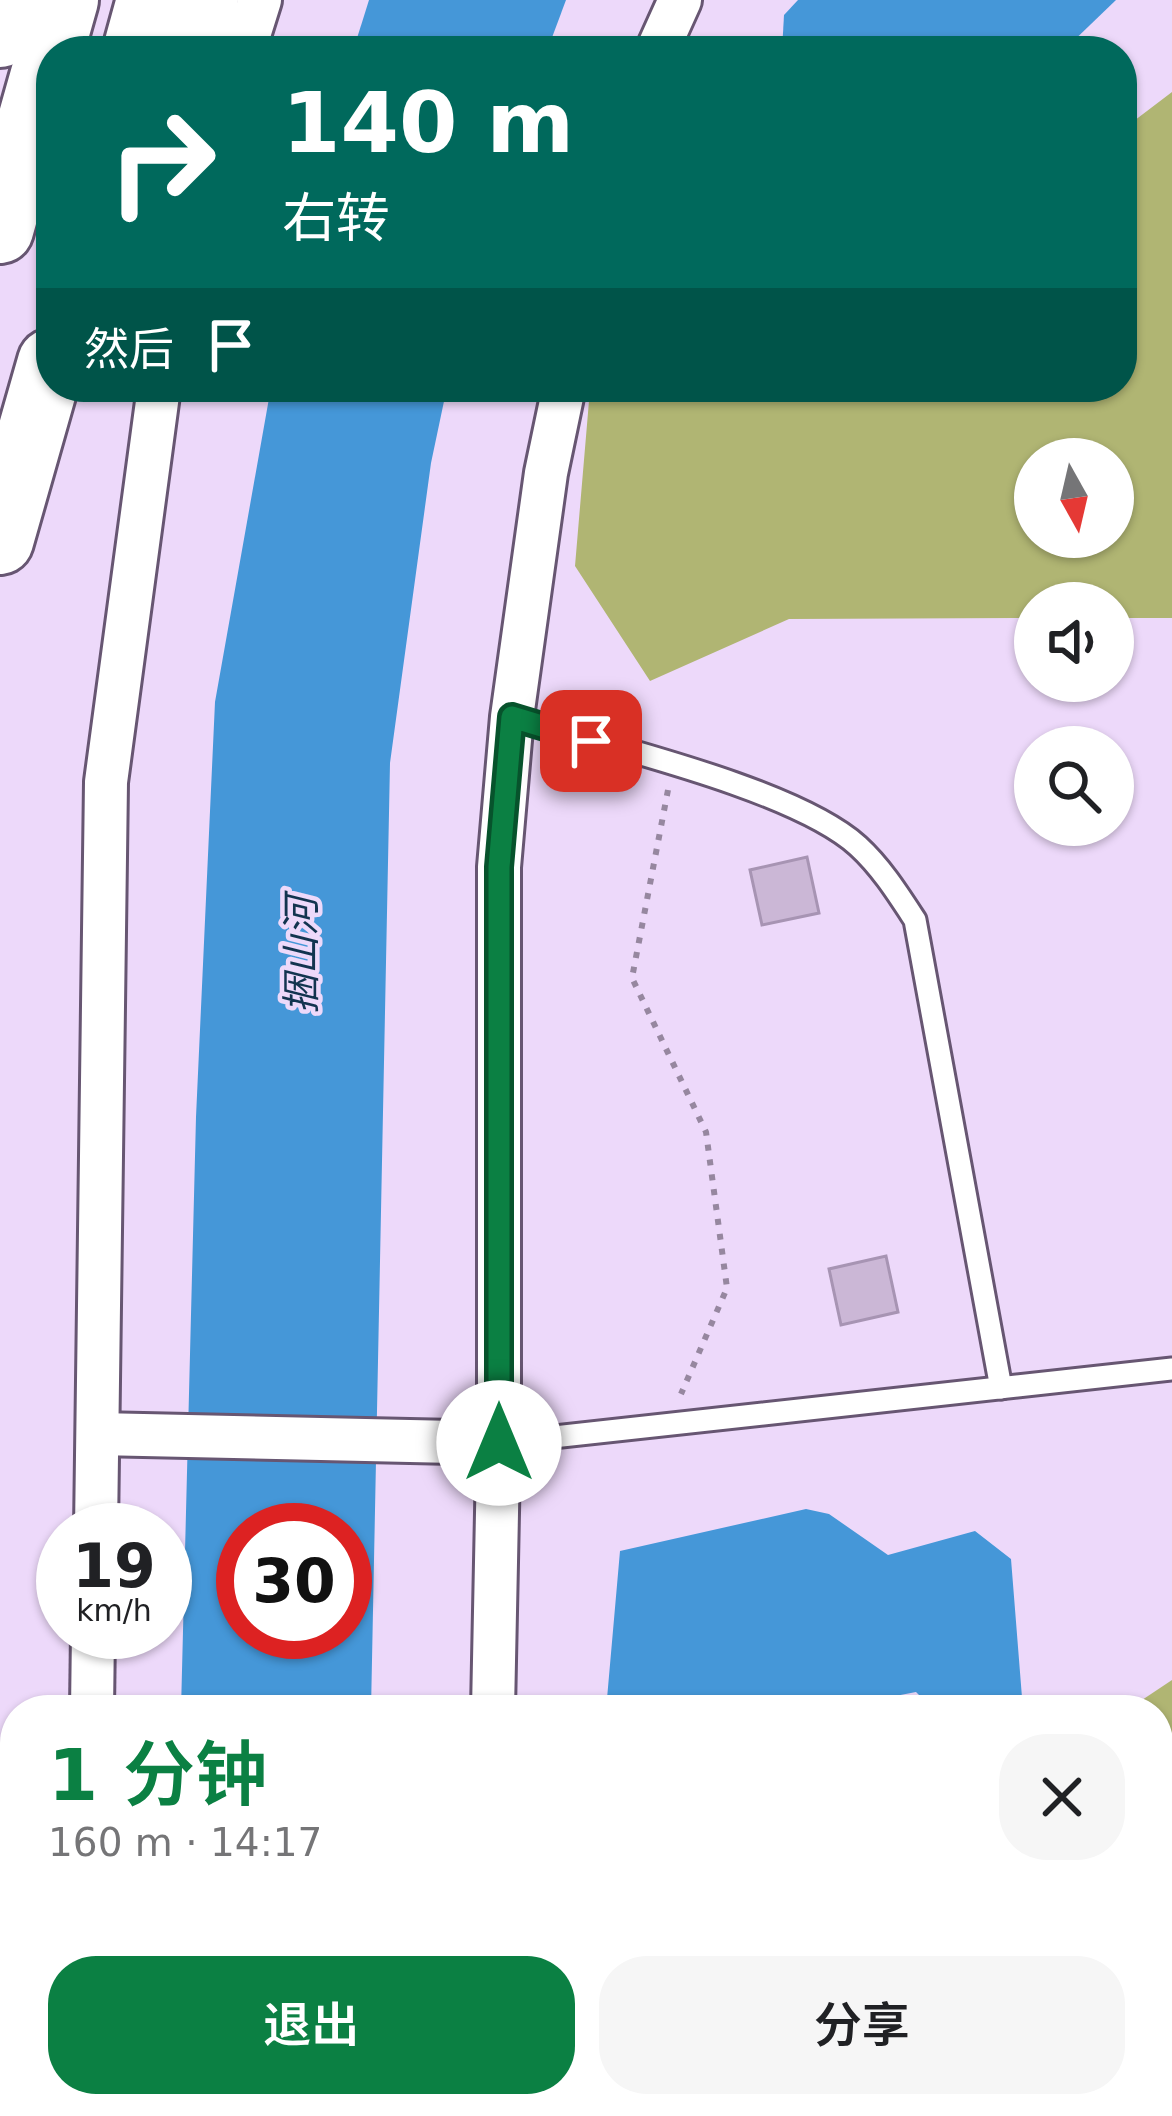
<!DOCTYPE html>
<html lang="zh">
<meta charset="utf-8">
<style>
:root{--surface:#fff;--page:#f6f6f6;--text:#202124;--muted:#757577;--accent:#0b8043}
body{margin:0;font-family:"DejaVu Sans","Noto Sans SC",sans-serif;background:var(--page);color:var(--text);height:100vh;display:flex;flex-direction:column;font-size:45px;white-space:nowrap}
*{box-sizing:border-box;margin:0}
p{font-size:39px;color:var(--muted)}
.icon{flex:none;width:66px;height:66px;fill:none;stroke:currentColor;stroke-width:2;stroke-linecap:round;stroke-linejoin:round}
.map{position:relative;flex:1;overflow:hidden}
.side{position:absolute;left:0px;top:1695px;width:1173px;height:423px;display:flex;flex-direction:column;background:var(--surface);border-radius:48px 48px 0 0;box-shadow:0 3px 9px #0004}
.side>*{flex:none}
.top-card{position:absolute;left:36px;top:36px;width:1101px;height:366px;border-radius:48px;box-shadow:0 3px 9px #0004;background:#00695c;color:#fff;overflow:hidden}
.needle{width:78px;rotate:172deg}
.buttons{position:absolute;left:1014px;top:438px;display:grid;gap:24px}
.buttons a{display:grid;place-items:center;width:120px;height:120px;border-radius:50%;background:var(--surface);box-shadow:0 3px 9px #0004;font-size:60px}
.speed{position:absolute;left:36px;top:1503px;display:flex;gap:24px;font-size:60px;font-weight:700;text-align:center}
.speed>*{display:grid;place-content:center;width:156px;height:156px;border-radius:50%;background:var(--surface);box-shadow:0 3px 9px #0004;line-height:1}
.speed small{font-size:30px;font-weight:400}
.speed .limit{border:18px solid #d22;background:#fff;color:#111}
.pin{position:absolute;display:grid;place-items:center;width:102px;height:102px;color:#fff;margin:-51px;border-radius:24px;box-shadow:0 6px 18px #0006}
.me{position:absolute;width:132px;margin:-66px;rotate:0deg;stroke-linejoin:round;filter:drop-shadow(0 0 9px #0008)}
.turn{display:flex;align-items:center;gap:42px;height:252px;padding:0 48px;font-size:54px}
.turn .icon{width:156px;height:156px;stroke-width:2.5}
.turn b{display:block;font-size:84px;line-height:102px}
.then{display:flex;align-items:center;height:114px;padding:0 48px;background:#0003;gap:24px;font-size:45px}
.round{display:grid;place-items:center;flex:none;width:126px;height:126px;border-radius:48px;background:var(--page)}
.overview{display:flex;align-items:center;justify-content:space-between;height:204px;padding:0 48px}
h1{font-size:72px;font-weight:600;line-height:90px;color:var(--accent)}
.cta{display:flex;gap:24px;margin-top:auto;padding:24px 48px}
.cta a{flex:1;height:138px;border-radius:48px;background:var(--accent);color:#fff;font-size:48px;font-weight:600;line-height:138px;text-align:center}
.cta a+a{background:var(--page);color:var(--text)}
.map>svg:first-child{display:block}
.green{fill:#b0b573;fill-rule:evenodd}
.water{fill:#4597d8;fill-rule:evenodd}
.building{fill:#cbb7d6;stroke:#a794b3;stroke-width:3}
.lines{fill:none;stroke-linecap:round;stroke-linejoin:round}
.lane-casing{stroke:#675672;stroke-width:27}
.street-casing{stroke:#675672;stroke-width:48}
.primary-casing{stroke:#675672;stroke-width:72}
.path{stroke:#96879f;stroke-width:6;stroke-dasharray:6 9;stroke-linecap:butt}
.lane{stroke:#fff;stroke-width:21}
.street{stroke:#fff;stroke-width:42}
.primary{stroke:#fff;stroke-width:66}
.route-casing{stroke:#07532c;stroke-width:30}
.route{stroke:#0b8043;stroke-width:21}
.labels{text-anchor:middle;stroke-width:9;stroke-linejoin:round;paint-order:stroke}
.water-label{font-size:39px;font-style:italic;fill:#12344f;stroke:#edd9fa}
</style>
<div class="map">
<svg width="1172" height="2116" viewBox="0 0 1172 2116">
<rect width="100%" height="100%" fill="#edd9fa"/>
<!-- green -->
<g class="green">
<path d="M1172,92v526h-59v-15h-78v15l-246,1 -139,62 -75,-115 14,-165 17,-14h516v-257zM1035,459h78v78h-78z"/>
<polygon points="1172,1680 1172,2116 607,2116 612,2103 1158,2103 1158,1710 1127,1710"/>
</g>
<!-- water -->
<g class="water">
<polygon points="369,0 566,0 547,51 353,51"/>
<polygon points="798,0 1116,0 1063,51 782,51 784,15"/>
<path d="M271,387h176l-16,76 -41,300 -19,947h-190l15,-593 19,-415zM243,1530h102v102h-102z"/>
<polygon points="806,1509 829,1514 888,1555 975,1531 1011,1559 1023,1710 934,1710 916,1692 859,1703 850,1710 606,1710 620,1551"/>
<polygon points="175,2103 367,2103 366,2116 175,2116"/>
</g>
<!-- building -->
<g class="building">
<polygon points="807,857 819,913 762,925 750,870"/>
<polygon points="886,1256 898,1312 841,1325 829,1269"/>
</g>
<g class="lines">
<!-- lane casing -->
<g class="lane-casing">
<g id="lane">
<path d="M512,717c88,27 282,71 346,129 23,21 40,48 57,74l86,468"/>
<polyline points="499,1443 1172,1369"/>
</g>
</g>
<!-- street casing -->
<g class="street-casing">
<g id="street">
<polyline points="244,51 260,0"/>
<polyline points="657,51 680,0"/>
<polyline points="98,1434 499,1443"/>
<polyline points="96,1530 106,782 159,387"/>
<polyline points="92,1710 93,1632"/>
<polyline points="493,1710 499,1414 499,867 512,717 546,473 564,387"/>
<polyline points="83,2116 83,2103"/>
<polyline points="484,2116 484,2103"/>
</g>
</g>
<!-- primary casing -->
<g class="primary-casing">
<g id="primary">
<polyline points="0,34 8,0"/>
<polyline points="136,51 150,0"/>
<polyline points="189,51 205,0"/>
<polyline points="0,230 65,0"/>
<polyline points="0,541 51,362"/>
</g>
</g>
<!-- path -->
<g class="path">
<polyline points="668,790 632,978 706,1132 727,1288 681,1394"/>
<polyline points="1158,1769 1172,1739"/>
<polyline points="533,2116 545,2103"/>
</g>
<!-- lane -->
<use href="#lane" class="lane"/>
<!-- street -->
<use href="#street" class="street"/>
<!-- primary -->
<use href="#primary" class="primary"/>
</g>
<g class="lines">
<!-- route casing -->
<g class="route-casing">
<polyline id="route" points="499,1443 499,867 512,717 591,741"/>
</g>
<!-- route -->
<use href="#route" class="route"/>
</g>
<g class="labels">
<!-- water labels -->
<g class="water-label">
<text transform="translate(301 955) rotate(-90)" y="14">捆山河</text>
</g>
</g>
</svg>
<div class="buttons">
<a><svg class="needle" viewBox="-14 -14 28 28"><path d="M0-13l5 13h-10z" fill="#e53935"/><path d="M0 13l5-13h-10z" fill="#757577"/></svg></a>
<a><svg class="icon" aria-label="sound" viewBox="0 0 24 24"><path d="M4 9h4l5-4v14l-5-4H4zM17 9q2 3 0 6"/></svg></a>
<a><svg class="icon" aria-label="search" viewBox="0 0 24 24"><circle cx="10" cy="10" r="6"/><path d="M15 15l6 6"/></svg></a>
</div>
<div class="speed"><div>19<small>km/h</small></div><div class="limit">30</div></div>
<div class="pin" style="left:591px;top:741px;background:#d93025"><svg class="icon" aria-label="arrive" viewBox="0 0 24 24"><path d="M6 21V4h12l-3 4 3 4H6"/></svg></div>
<svg class="me" style="left:499px;top:1443px" viewBox="-20 -20 40 40"><circle r="19" fill="#fff"/><path d="M0-13L10 11 0 6-10 11z" fill="#0b8043"/></svg>
<div class="top-card">
<div class="turn"><svg class="icon" aria-label="right" viewBox="0 0 24 24"><path d="M7 20v-9h11M14 6l5 5-5 5"/></svg><div><b>140 m</b>右转</div></div>
<div class="then">然后<svg class="icon" aria-label="arrive" viewBox="0 0 24 24"><path d="M6 21V4h12l-3 4 3 4H6"/></svg></div>
</div>
<section class="side">
<div class="overview"><div><h1>1 分钟</h1><p>160 m · 14:17</p></div><a class="round"><svg class="icon" aria-label="close" viewBox="0 0 24 24"><path d="M6 6l12 12M18 6L6 18"/></svg></a></div>
<div class="cta"><a>退出</a><a>分享</a></div>
</section>
</div>
